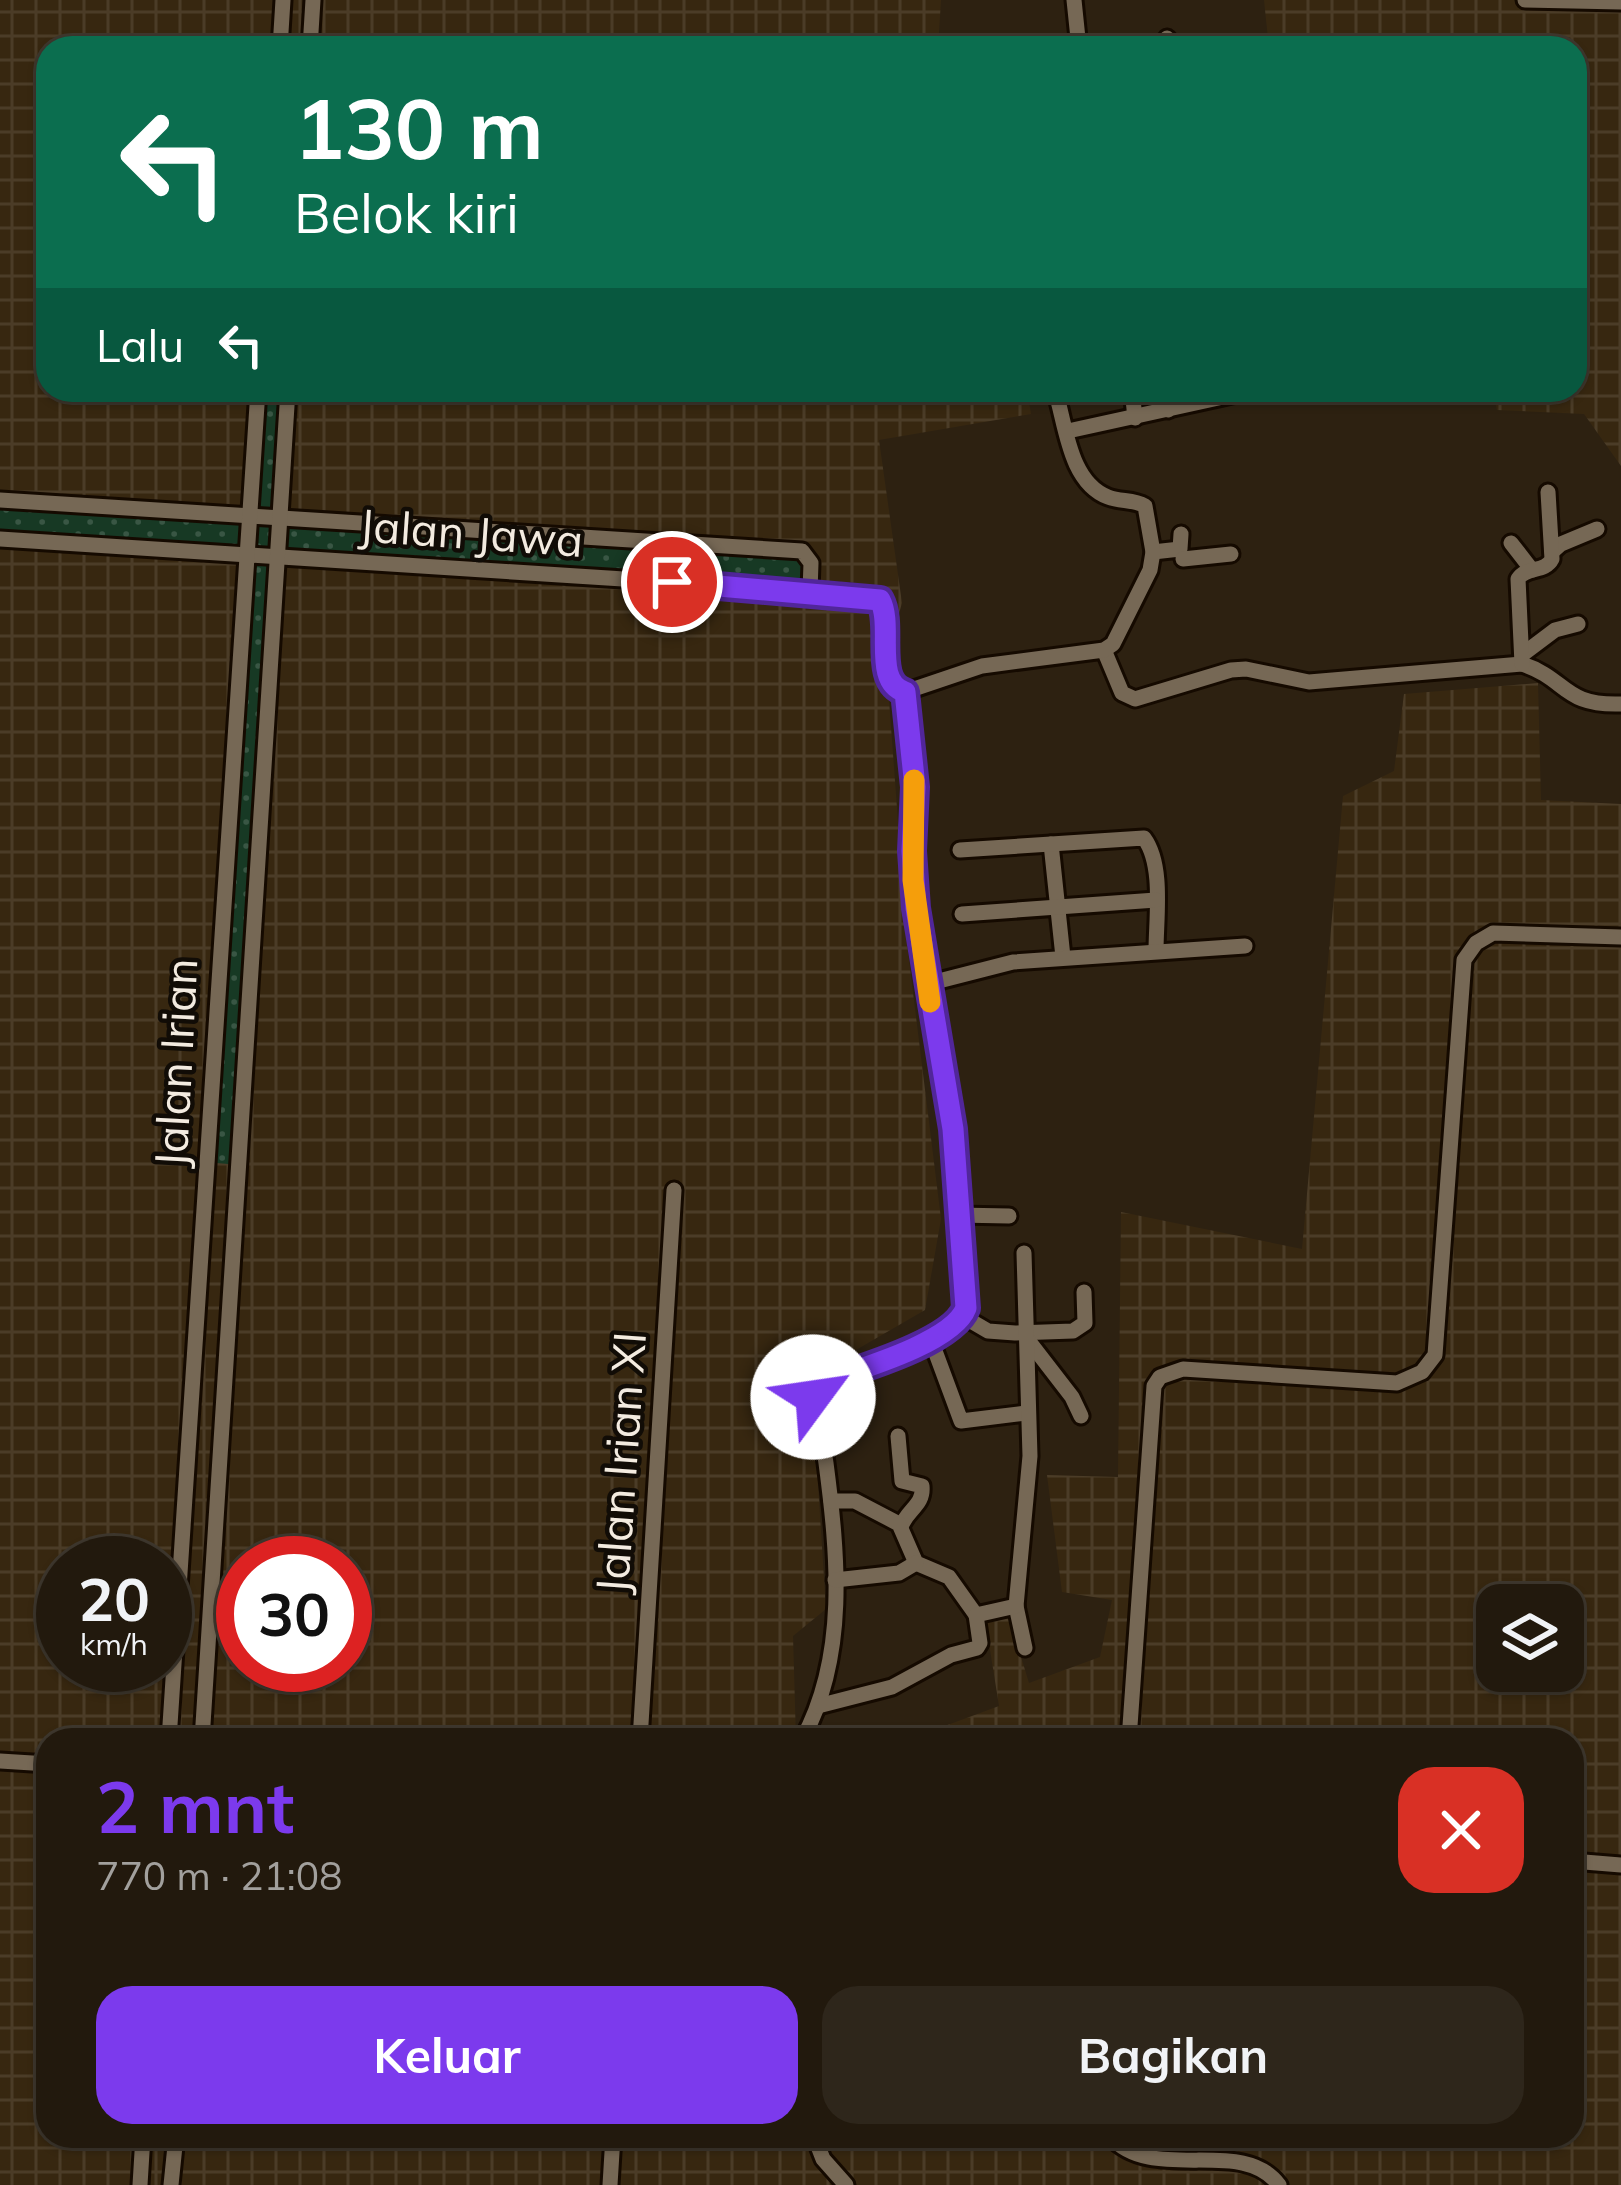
<!DOCTYPE html>
<html lang="id">
<meta charset="utf-8">
<style>
:root{--surface:#22190d;--page:#2e261b;--text:#f1f3f6;--muted:#a2a09d;--line:#3f382e;--accent:#7c3aed}
body{margin:0;font-family:Mulish,sans-serif;background:var(--page);color:var(--text);height:100vh;display:flex;flex-direction:column;font-size:45px;white-space:nowrap}
*{box-sizing:border-box;margin:0}
p{font-size:39px;color:var(--muted)}
.icon{flex:none;width:66px;height:66px;fill:none;stroke:currentColor;stroke-width:2;stroke-linecap:round;stroke-linejoin:round}
.map{position:relative;flex:1;overflow:hidden}
.panel{position:absolute;left:36px;top:1728px;width:1548px;height:420px;display:flex;flex-direction:column;background:var(--surface);border-radius:36px;box-shadow:0 3px 9px #0004,0 0 0 3px var(--line)}
.panel>*{flex:none}
.guide{position:absolute;left:36px;top:36px;width:1551px;height:366px;border-radius:36px;box-shadow:0 3px 9px #0004,0 0 0 3px var(--line);background:#0b6e4f;color:#fff;overflow:hidden}
.tools{position:absolute;left:1476px;top:1584px;display:grid;gap:24px}
.tools a{display:grid;place-items:center;width:108px;height:108px;border-radius:24px;background:var(--surface);box-shadow:0 3px 9px #0004,0 0 0 3px var(--line);font-size:60px}
.speed{position:absolute;left:36px;top:1536px;display:flex;gap:24px;font-size:60px;font-weight:700;text-align:center}
.speed>*{display:grid;place-content:center;width:156px;height:156px;border-radius:50%;background:var(--surface);box-shadow:0 3px 9px #0004,0 0 0 3px var(--line);line-height:1}
.speed small{font-size:30px;font-weight:400}
.speed .limit{border:18px solid #d22;background:#fff;color:#111}
.pin{position:absolute;display:grid;place-items:center;width:102px;height:102px;color:#fff;margin:-51px;border:6px solid #fff;border-radius:50%;box-shadow:0 3px 12px #0007}
.me{position:absolute;width:132px;margin:-66px;rotate:59deg;stroke-linejoin:round;filter:drop-shadow(0 0 9px #0008)}
.turn{display:flex;align-items:center;gap:42px;height:252px;padding:0 60px;font-size:54px}
.turn .icon{width:156px;height:156px;stroke-width:2.5}
.turn b{display:block;font-size:84px;line-height:102px}
.then{display:flex;align-items:center;height:114px;padding:0 60px;background:#0003;gap:24px;font-size:45px}
.round{display:grid;place-items:center;flex:none;width:126px;height:126px;border-radius:36px;background:var(--page)}
.overview{display:flex;align-items:center;justify-content:space-between;height:204px;padding:0 60px}
h1{font-size:72px;font-weight:700;line-height:90px;color:var(--accent)}
.primary-button{display:flex;gap:24px;margin-top:auto;padding:24px 60px}
.primary-button a{flex:1;height:138px;border-radius:36px;background:var(--accent);color:#fff;font-size:48px;font-weight:700;line-height:138px;text-align:center}
.primary-button a+a{background:var(--page);color:var(--text)}
.map>svg:first-child{display:block}
.industrial{fill:url(#industrial-grid);fill-rule:evenodd}
.grass{fill:url(#grass-dots)}
.lines{fill:none;stroke-linecap:round;stroke-linejoin:round}
.minor-casing{stroke:#150a00;stroke-width:21}
.minor{stroke:#766855;stroke-width:15}
.route-casing{stroke:#51269a;stroke-width:30}
.route{stroke:#7c3aed;stroke-width:21}
.slow{stroke:#f59e0b;stroke-width:21}
.labels{text-anchor:middle;stroke-width:9;stroke-linejoin:round;paint-order:stroke}
.street-label{font-size:45px;fill:#f3ebe0;stroke:#110c06}
</style>
<div class="map">
<svg width="1621" height="2185" viewBox="0 0 1621 2185">
<defs>
<pattern id="industrial-grid" width="8" height="8" patternUnits="userSpaceOnUse" patternTransform="scale(3)"><rect width="8" height="8" fill="#372710"/><path d="M0 4h8M4 0v8" fill="none" stroke="#4b3c27"/></pattern>
<pattern id="grass-dots" width="8" height="8" patternUnits="userSpaceOnUse" patternTransform="scale(3)"><rect width="8" height="8" fill="#173924"/><path d="M2 2h.1M6 6h.1" fill="none" stroke="#395644" stroke-width="1.8" stroke-linecap="round"/></pattern>
</defs>
<rect width="100%" height="100%" fill="#2d2111"/>
<!-- industrial -->
<g class="industrial">
<path d="M0,0h941l-3,48h-890v342h979l4,24 -152,26 23,163 -16,56 21,285 34,275 -16,91 -114,66 15,233 -33,27 3,104h-748v396h1524v-396h-665l92,-34 -15,-94 22,-4 23,75 71,-26 12,-57 -50,-8 -15,-117 71,2 3,-265 181,37 41,-453 51,-25 10,-77 134,-11 3,117 80,4v1381h-1621zM63,1563h102v102h-102zM243,1563h102v102h-102zM1497,1605h66v66h-66z"/>
<polygon points="1264,0 1621,0 1621,466 1584,414 1497,410 1493,390 1575,390 1575,48 1269,48"/>
</g>
<!-- grass -->
<polygon class="grass" points="258,390 288,390 280,518 802,551 810,591 278,557 239,1165 206,1162 246,556 0,539 0,500 249,517"/>
<g class="lines">
<!-- minor casing -->
<g class="minor-casing">
<g id="minor">
<polyline points="1074,0 1079,48"/>
<polyline points="1525,0 1621,2"/>
<polyline points="1167,38 1176,48"/>
<polyline points="280,48 283,0"/>
<polyline points="310,48 313,0"/>
<polyline points="1132,390 1135,418"/>
<polyline points="1165,390 1168,410"/>
<polyline points="1068,431 1255,390"/>
<polyline points="0,500 802,551 811,563 810,591"/>
<path d="M0,539l810,52c23,2 58,-2 74,16l3,70 6,10 12,5 10,95 -2,93 40,249 4,86 10,83 -3,19 -33,23 -109,42 -7,7c-5,23 8,51 11,74 12,92 22,193 -24,277"/>
<polyline points="1511,543 1532,570"/>
<polyline points="1153,552 1180,549 1181,534"/>
<polyline points="1552,552 1561,544 1597,529"/>
<polyline points="1183,559 1231,554"/>
<path d="M1104,650l18,43 13,6 96,-29 15,-1 63,13 213,-18c46,15 40,42 99,40"/>
<polyline points="1523,654 1555,630 1578,624"/>
<path d="M1522,664l-4,-85c8,-13 27,-6 34,-20l-4,-67"/>
<path d="M905,692l77,-26 122,-16 9,-6 37,-74 3,-18 -8,-46c-12,-7 -24,-4 -37,-9 -39,-15 -42,-72 -53,-107"/>
<polyline points="1051,844 1063,957"/>
<path d="M960,850l184,-12c20,27 12,80 12,113"/>
<polyline points="962,914 1156,900"/>
<polyline points="927,984 1013,962 1245,946"/>
<polyline points="957,1215 1009,1216"/>
<polyline points="964,1317 988,1331 1015,1333 1073,1331 1085,1323 1084,1292"/>
<polyline points="931,1340 961,1421 1026,1413"/>
<polyline points="1028,1340 1072,1397 1081,1416"/>
<path d="M898,1436l4,45 20,5c2,20 -15,23 -21,41"/>
<polyline points="831,1501 855,1501 899,1524 916,1563 949,1577 976,1615"/>
<polyline points="835,1580 899,1573 916,1563"/>
<polyline points="1016,1606 1025,1648"/>
<polyline points="818,1706 892,1687 951,1655 977,1648 980,1643 976,1615 1016,1606 1030,1456 1024,1253"/>
<polyline points="169,1740 258,390"/>
<polyline points="202,1740 288,390"/>
<polyline points="640,1740 674,1190"/>
<polyline points="1129,1740 1154,1386 1160,1377 1183,1369 1397,1383 1422,1372 1435,1355 1464,960 1476,943 1493,933 1621,937"/>
<polyline points="0,1761 48,1764"/>
<polyline points="1572,1861 1621,1865"/>
<polyline points="814,2136 823,2159 846,2185"/>
<polyline points="906,2136 907,2139"/>
<path d="M1110,2136c43,49 132,-1 169,49"/>
<polyline points="140,2185 143,2136"/>
<polyline points="171,2185 176,2136"/>
<polyline points="610,2185 613,2136"/>
</g>
</g>
<!-- minor -->
<use href="#minor" class="minor"/>
</g>
<g class="lines">
<!-- route casing -->
<g class="route-casing">
<path id="route" d="M672,582l208,18c14,26 -8,82 25,92l10,95 -3,64 4,57 37,221 13,179c-13,35 -110,62 -144,74l-9,15"/>
</g>
<!-- route -->
<use href="#route" class="route"/>
<!-- slow -->
<polyline class="slow" points="914,780 913,880 930,1002"/>
</g>
<g class="labels">
<!-- street labels -->
<g class="street-label">
<text transform="translate(471 533) rotate(4)" y="16">Jalan Jawa</text>
<text transform="translate(176 1063) rotate(-87)" y="16">Jalan Irian</text>
<text transform="translate(621 1463) rotate(-86)" y="16">Jalan Irian XI</text>
</g>
</g>
</svg>
<div class="tools">
<a><svg class="icon" aria-label="layers" viewBox="0 0 24 24"><path d="M12 4l9 5-9 5-9-5zM3 14l9 5 9-5"/></svg></a>
</div>
<div class="speed"><div>20<small>km/h</small></div><div class="limit">30</div></div>
<div class="pin" style="left:672px;top:582px;background:#d93025"><svg class="icon" aria-label="arrive" viewBox="0 0 24 24"><path d="M6 21V4h12l-3 4 3 4H6"/></svg></div>
<svg class="me" style="left:813px;top:1397px" viewBox="-20 -20 40 40"><circle r="19" fill="#fff"/><path d="M0-13L10 11 0 6-10 11z" fill="#7c3aed"/></svg>
<div class="guide">
<div class="turn"><svg class="icon" aria-label="left" viewBox="0 0 24 24"><path d="M17 20v-9H6M10 6l-5 5 5 5"/></svg><div><b>130 m</b>Belok kiri</div></div>
<div class="then">Lalu<svg class="icon" aria-label="left" viewBox="0 0 24 24"><path d="M17 20v-9H6M10 6l-5 5 5 5"/></svg></div>
</div>
<section class="panel">
<div class="overview"><div><h1>2 mnt</h1><p>770 m · 21:08</p></div><a class="round" style="background:#d93025;color:#fff"><svg class="icon" aria-label="close" viewBox="0 0 24 24"><path d="M6 6l12 12M18 6L6 18"/></svg></a></div>
<div class="primary-button"><a>Keluar</a><a>Bagikan</a></div>
</section>
</div>
